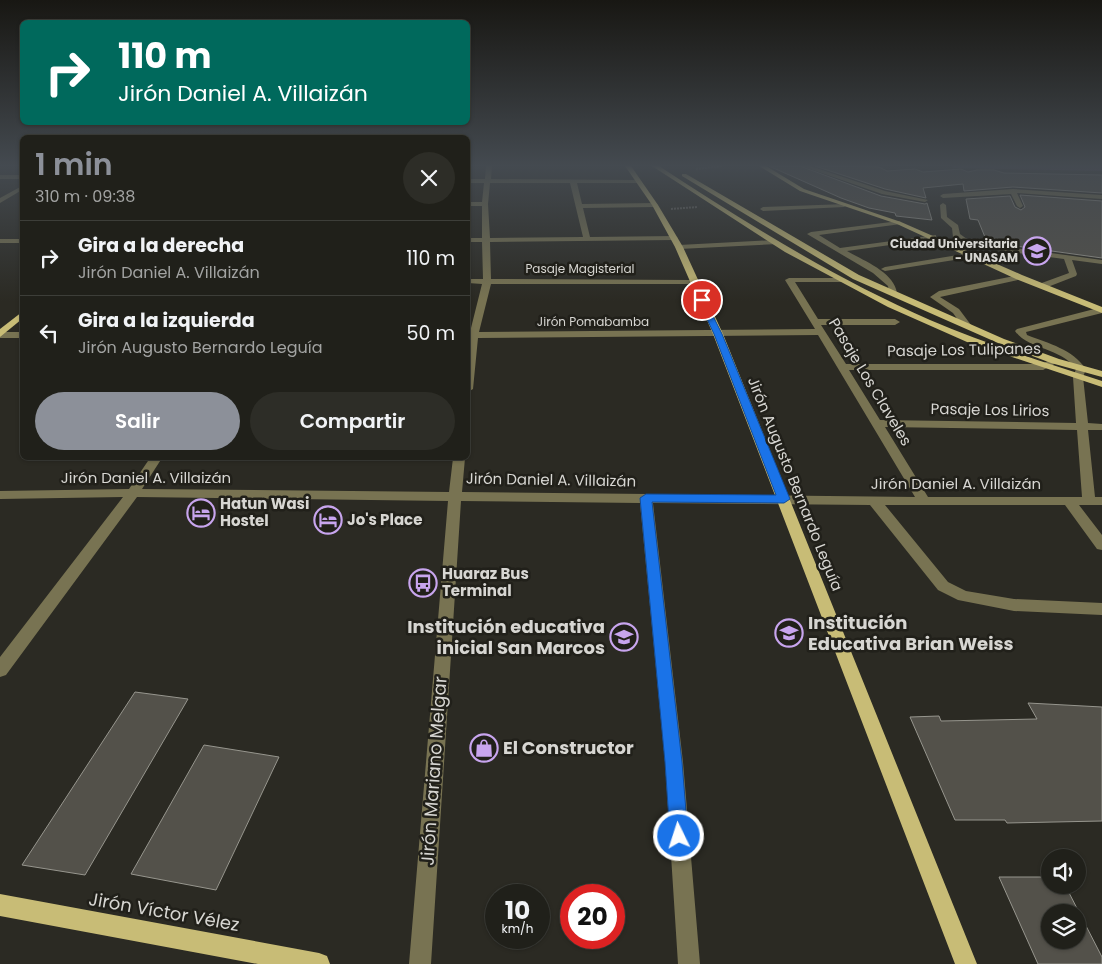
<!DOCTYPE html>
<html lang="es">
<meta charset="utf-8">
<style>
:root{--surface:#20201a;--page:#2d2d27;--text:#f1f3f6;--muted:#a2a3a2;--line:#3d3e39;--accent:#8c9099}
body{margin:0;font-family:Poppins,sans-serif;background:var(--page);color:var(--text);height:100vh;display:flex;flex-direction:column;font-size:19px;white-space:nowrap}
*{box-sizing:border-box;margin:0}
p{font-size:16px;color:var(--muted)}
.icon{flex:none;width:28px;height:28px;fill:none;stroke:currentColor;stroke-width:2;stroke-linecap:round;stroke-linejoin:round}
.map{position:relative;flex:1;overflow:hidden}
.panel{position:absolute;left:20px;top:135px;width:450px;height:325px;display:flex;flex-direction:column;background:var(--surface);border-radius:8px;box-shadow:0 1px 4px #0004,0 0 0 1px var(--line)}
.panel>*{flex:none}
.banner{position:absolute;left:20px;top:20px;width:450px;height:105px;border-radius:8px;box-shadow:0 1px 4px #0004,0 0 0 1px var(--line);background:#00695c;color:#fff;overflow:hidden}
.buttons{position:absolute;left:1041px;top:849px;display:grid;gap:10px}
.buttons a{display:grid;place-items:center;width:45px;height:45px;border-radius:50%;background:var(--surface);box-shadow:0 1px 4px #0004,0 0 0 1px var(--line);font-size:25px}
.speed{position:absolute;left:485px;top:884px;display:flex;gap:10px;font-size:25px;font-weight:700;text-align:center}
.speed>*{display:grid;place-content:center;width:65px;height:65px;border-radius:50%;background:var(--surface);box-shadow:0 1px 4px #0004,0 0 0 1px var(--line);line-height:1}
.speed small{font-size:12px;font-weight:400}
.speed .limit{border:8px solid #d22;background:#fff;color:#111}
.pin{position:absolute;display:grid;place-items:center;width:42px;height:42px;color:#fff;margin:-21px;border:2px solid #fff;border-radius:50%;box-shadow:0 1px 5px #0007}
.me{position:absolute;width:55px;margin:-28px;rotate:356deg;stroke-linejoin:round;filter:drop-shadow(0 0 4px #0008)}
.turn{display:flex;align-items:center;gap:18px;height:105px;padding:0 15px;font-size:22px}
.turn .icon{width:65px;height:65px;stroke-width:2.5}
.turn b{display:block;font-size:35px;line-height:42px}
.round{display:grid;place-items:center;flex:none;width:52px;height:52px;border-radius:26px;background:var(--page)}
.head{display:flex;align-items:center;justify-content:space-between;height:85px;padding:0 15px}
h1{font-size:30px;font-weight:600;line-height:38px;color:var(--accent)}
.button{display:flex;gap:10px;margin-top:auto;padding:10px 15px}
.button a{flex:1;height:58px;border-radius:30px;background:var(--accent);color:#fff;font-size:20px;font-weight:600;line-height:58px;text-align:center}
.button a+a{background:var(--page);color:var(--text)}
ul{padding:0;list-style:none}
li{display:flex;align-items:center;gap:15px;height:75px;padding:0 15px;border-top:1px solid var(--line)}
li div{flex:1}
li b{display:block;font-size:19px}
li em{font-style:normal}
.map>svg:first-child{display:block}
.green{fill:#563b71}
.building{fill:#53514a;stroke:#97968e;fill-rule:evenodd}
.lines{fill:none;stroke-linecap:round;stroke-linejoin:round}
.path{stroke:#66655f;stroke-width:2;stroke-dasharray:2 1;stroke-linecap:butt}
.minor{fill:#787352;fill-rule:evenodd}
.major{fill:#c8bc76;fill-rule:evenodd}
.route{fill:#1a73e8;stroke:#114b97}
.labels{text-anchor:middle;stroke-width:5;stroke-linejoin:round;paint-order:stroke}
.far-poi-label{font-size:12px;font-weight:bold;fill:#d7d6d2;stroke:#21201a;text-anchor:end}
.far-street-label{font-size:12px;fill:#d7d6d2;stroke:#21201a}
.street-label{font-size:15px;fill:#d7d6d2;stroke:#21201a}
.poi-label{font-size:15px;font-weight:bold;fill:#d7d6d2;stroke:#21201a;text-anchor:start}
.near-poi-label{font-size:18px;font-weight:bold;fill:#d7d6d2;stroke:#21201a;text-anchor:start}
.near-street-label{font-size:18px;fill:#d7d6d2;stroke:#21201a}
</style>
<div class="map">
<svg width="1102" height="964" viewBox="0 0 1102 964">
<rect width="100%" height="100%" fill="#2b2a23"/>
<!-- green -->
<polygon class="green" points="951,166 1102,166 1102,171 954,168"/>
<!-- building -->
<g class="building">
<polygon points="769,166 800,166 881,196 925,204 927,203 932,220 896,216 895,213 869,208 841,198"/>
<polygon points="815,166 879,167 887,171 915,169 923,172 961,169 968,172 977,170 994,170 1004,173 1102,175 1102,193 1013,187 964,191 963,184 923,188 926,198 885,189"/>
<polygon points="1020,195 1102,201 1102,258 987,242 978,220 970,219 966,199 1010,196 1015,207 1021,210 1025,207"/>
<polygon points="135,692 188,699 85,875 22,865"/>
<polygon points="1028,703 1102,707 1102,821 1007,823 1005,820 955,820 910,717 939,716 941,721 1037,719"/>
<polygon points="204,745 279,757 216,890 131,874"/>
<path d="M999,877h51v8h15l37,72v7h-64zM1050,912h28v28h-28z"/>
</g>
<g class="lines">
<!-- path -->
<g class="path">
<polyline points="696,169 722,166"/>
<polyline points="671,209 697,207"/>
</g>
<!-- minor -->
<g class="minor">
<path d="M486,166h6l-1,13 149,1 -2,3h-61l5,21 73,-1 3,2 -3,2 -72,1 7,29 84,-1 4,2 -4,2 -184,2 1,37 202,1 4,2 -4,2h-202l-12,48 336,-3 -30,-49 4,-2h53v4h-47l23,37h77l5,3 -5,3h-74l25,39h195l14,-6 5,3 -17,9h-194l31,50 196,3 -3,-46 3,-8c-16,-22 -48,-19 -61,-38l2,-2 85,-22v6l-76,19 1,3c23,9 45,14 59,34l-3,8 5,46 14,1v6h-14l7,67h7v8h-23l23,30v15l-5,-1 -32,-44h-180l63,77 18,9 48,8 88,4v12l-88,-4 -56,-11 -20,-10 -68,-85 -217,-2 30,259 17,202h-22l-13,-202 -25,-259 -179,-2 -30,463h-22l39,-463 -311,-4 -131,178 -6,2v-20l123,-160 -123,2v-8l129,-2 21,-31h12l-20,31 307,3 4,-34h12l-3,34 453,5 -97,-162 -340,3 -5,51 -5,3v-60h2l12,-48 -14,-1v-4h15l-1,-37h-14v-4h14v-32h-14v-4h14l2,-19h-16v-4h17zM490,183h80l13,54 -93,1 -2,-34zM885,427l192,3 5,67h-154z"/>
<polygon points="802,166 810,166 885,191 928,200 925,202 882,194"/>
<rect x="0" y="175" width="22" height="4"/>
<polygon points="22,186 22,190 0,203 0,198"/>
<polygon points="1013,189 1102,195 1102,199 1017,193 1023,206 1020,208 1017,206 1011,194 943,198 940,196 943,194"/>
<polygon points="943,203 946,205 947,217 958,225 960,234 971,242 1102,260 1102,264 1072,260 1077,274 1076,276 1045,288 1039,288 1039,284 1069,273 1064,259 966,246 953,237 952,228 941,218 940,205"/>
<polygon points="846,204 847,205 844,207 763,211 760,209 763,207"/>
<path d="M899,221l2,1v2l-82,11 21,13 96,-13v4h-3l-86,12c17,10 47,21 50,42l-4,3 -4,-3 -1,-7 -15,-13 -66,-39 4,-2z"/>
<rect x="0" y="239" width="22" height="4"/>
<polygon points="774,240 778,242 777,244 679,249 675,247 679,245"/>
<polygon points="970,253 973,253 973,257 885,271 881,269 885,267"/>
<polygon points="1019,275 1022,275 1022,279 940,297 959,309 971,325 969,327 963,327 953,313 930,297 939,291"/>
<rect x="0" y="332" width="22" height="6"/>
</g>
<!-- major -->
<g class="major">
<polygon points="625,166 631,166 658,205 683,247 723,334 977,964 955,964 713,334 675,247 652,205"/>
<path d="M652,166h7c87,57 175,112 271,154 56,24 114,42 172,61v6l-135,-45 -79,-35 -103,-55z"/>
<polygon points="759,166 766,166 804,189 901,222 1022,275 1102,307 1102,313 1016,279 897,224 800,191"/>
<polygon points="682,174 686,174 859,275 1004,339 1059,359 1102,371 1102,377 1051,363 998,343 853,279 682,176"/>
<polygon points="22,312 22,319 0,337 0,329"/>
<polygon points="0,894 319,953 327,956 330,964 258,964 0,916"/>
</g>
</g>
<!-- sky -->
<linearGradient id="sky" x2="0" y2="1"><stop stop-color="#181713"/><stop offset="0.55" stop-color="#444a50"/><stop offset="1" stop-color="#444a50" stop-opacity="0"/></linearGradient>
<rect width="1102" height="301" fill="url(#sky)"/>
<!-- route -->
<polygon class="route" points="702,297 705,300 722,334 790,499 784,503 652,502 682,762 688,836 686,842 679,845 673,842 670,836 665,762 640,498 646,494 776,495 714,334 698,300"/>
<!-- icons -->
<defs>
<g id="university-ring" transform="scale(1.4375)"><circle r="9.5" fill="#21201a" stroke="#c8a5ee" stroke-width="1.5"/><path d="M0-5L7-2L0 1L-7-2ZM-4 1L0 2.5L4 1V4Q0 6-4 4Z" fill="#c8a5ee"/></g>
<g id="hotel-ring" transform="scale(1.4375)"><circle r="9.5" fill="#21201a" stroke="#c8a5ee" stroke-width="1.5"/><path d="M-6-4.5h1.5V1H6V5H4.5V3h-9V5H-6ZM-4 0a1.8 1.8 0 1 1 3.6 0ZM.5 0V-2.5h3Q6-2.5 6 0Z" fill="#c8a5ee"/></g>
<g id="bus-ring" transform="scale(1.4375)"><circle r="9.5" fill="#21201a" stroke="#c8a5ee" stroke-width="1.5"/><path d="M-5-6H5V4H4V6H2V4H-2V6H-4V4H-5ZM-3.5-4V0h7V-4ZM-3.5 1.2v1.5H-2V1.2ZM2 1.2v1.5H3.5V1.2Z" fill="#c8a5ee"/></g>
<g id="school-ring" transform="scale(1.4375)"><circle r="9.5" fill="#21201a" stroke="#c8a5ee" stroke-width="1.5"/><path d="M0-5L7-2L0 1L-7-2ZM-4 1L0 2.5L4 1V4Q0 6-4 4Z" fill="#c8a5ee"/></g>
<g id="shop-ring" transform="scale(1.4375)"><circle r="9.5" fill="#21201a" stroke="#c8a5ee" stroke-width="1.5"/><path d="M-5-2.5h2.3a2.7 3.5 0 0 1 5.4 0H5L5.5 6h-11ZM-1.5-2.5h3a1.5 2.3 0 0 0-3 0Z" fill="#c8a5ee"/></g>
</defs>
<g fill-rule="evenodd">
<use href="#university-ring" x="1037" y="251"/>
<use href="#hotel-ring" x="201" y="513"/>
<use href="#hotel-ring" x="328" y="520"/>
<use href="#bus-ring" x="423" y="583"/>
<use href="#school-ring" x="789" y="633"/>
<use href="#school-ring" x="624" y="637"/>
<use href="#shop-ring" x="484" y="748"/>
</g>
<g class="labels">
<!-- far-poi labels -->
<g class="far-poi-label">
<text x="1018" y="248">Ciudad Universitaria<tspan x="1018" dy="14">- UNASAM</tspan></text>
</g>
<!-- far-street labels -->
<g class="far-street-label">
<text x="580" y="273">Pasaje Magisterial</text>
<text x="593" y="326">Jirón Pomabamba</text>
</g>
<!-- street labels -->
<g class="street-label">
<text transform="translate(964 350) rotate(-1)" y="5">Pasaje Los Tulipanes</text>
<text transform="translate(870 382) rotate(59)" y="5">Pasaje Los Claveles</text>
<text transform="translate(990 410) rotate(1)" y="5">Pasaje Los Lirios</text>
<text x="146" y="483">Jirón Daniel A. Villaizán</text>
<text transform="translate(551 480) rotate(1)" y="5">Jirón Daniel A. Villaizán</text>
<text transform="translate(795 484) rotate(68)" y="5">Jirón Augusto Bernardo Leguía</text>
<text x="956" y="489">Jirón Daniel A. Villaizán</text>
</g>
<!-- poi labels -->
<g class="poi-label">
<text x="220" y="509">Hatun Wasi<tspan x="220" dy="17">Hostel</tspan></text>
<text x="347" y="525">Jo's Place</text>
<text x="442" y="579">Huaraz Bus<tspan x="442" dy="17">Terminal</tspan></text>
</g>
<!-- near-poi labels -->
<g class="near-poi-label">
<text x="808" y="629">Institución<tspan x="808" dy="21">Educativa Brian Weiss</tspan></text>
<text x="605" y="633" text-anchor="end">Institución educativa<tspan x="605" dy="21">inicial San Marcos</tspan></text>
<text x="503" y="754">El Constructor</text>
</g>
<!-- near-street labels -->
<g class="near-street-label">
<text transform="translate(434 771) rotate(-86)" y="6">Jirón Mariano Melgar</text>
<text transform="translate(164 912) rotate(10)" y="6">Jirón Víctor Vélez</text>
</g>
</g>
</svg>
<div class="buttons">
<a><svg class="icon" aria-label="sound" viewBox="0 0 24 24"><path d="M4 9h4l5-4v14l-5-4H4zM17 9q2 3 0 6"/></svg></a>
<a><svg class="icon" aria-label="layers" viewBox="0 0 24 24"><path d="M12 4l9 5-9 5-9-5zM3 14l9 5 9-5"/></svg></a>
</div>
<div class="speed"><div>10<small>km/h</small></div><div class="limit">20</div></div>
<div class="pin" style="left:702px;top:300px;background:#d93025"><svg class="icon" aria-label="arrive" viewBox="0 0 24 24"><path d="M6 21V4h12l-3 4 3 4H6"/></svg></div>
<svg class="me" style="left:679px;top:836px" viewBox="-20 -20 40 40"><circle r="17" fill="#1a73e8" stroke="#fff" stroke-width="3"/><path d="M0-11L8 9 0 5-8 9z" fill="#fff"/></svg>
<div class="banner">
<div class="turn"><svg class="icon" aria-label="right" viewBox="0 0 24 24"><path d="M7 20v-9h11M14 6l5 5-5 5"/></svg><div><b>110 m</b>Jirón Daniel A. Villaizán</div></div>
</div>
<section class="panel">
<div class="head"><div><h1>1 min</h1><p>310 m · 09:38</p></div><a class="round"><svg class="icon" aria-label="close" viewBox="0 0 24 24"><path d="M6 6l12 12M18 6L6 18"/></svg></a></div>
<ul>
<li><svg class="icon" aria-label="right" viewBox="0 0 24 24"><path d="M7 20v-9h11M14 6l5 5-5 5"/></svg><div><b>Gira a la derecha</b><p>Jirón Daniel A. Villaizán</p></div><em>110 m</em></li>
<li><svg class="icon" aria-label="left" viewBox="0 0 24 24"><path d="M17 20v-9H6M10 6l-5 5 5 5"/></svg><div><b>Gira a la izquierda</b><p>Jirón Augusto Bernardo Leguía</p></div><em>50 m</em></li>
</ul>
<div class="button"><a>Salir</a><a>Compartir</a></div>
</section>
</div>
